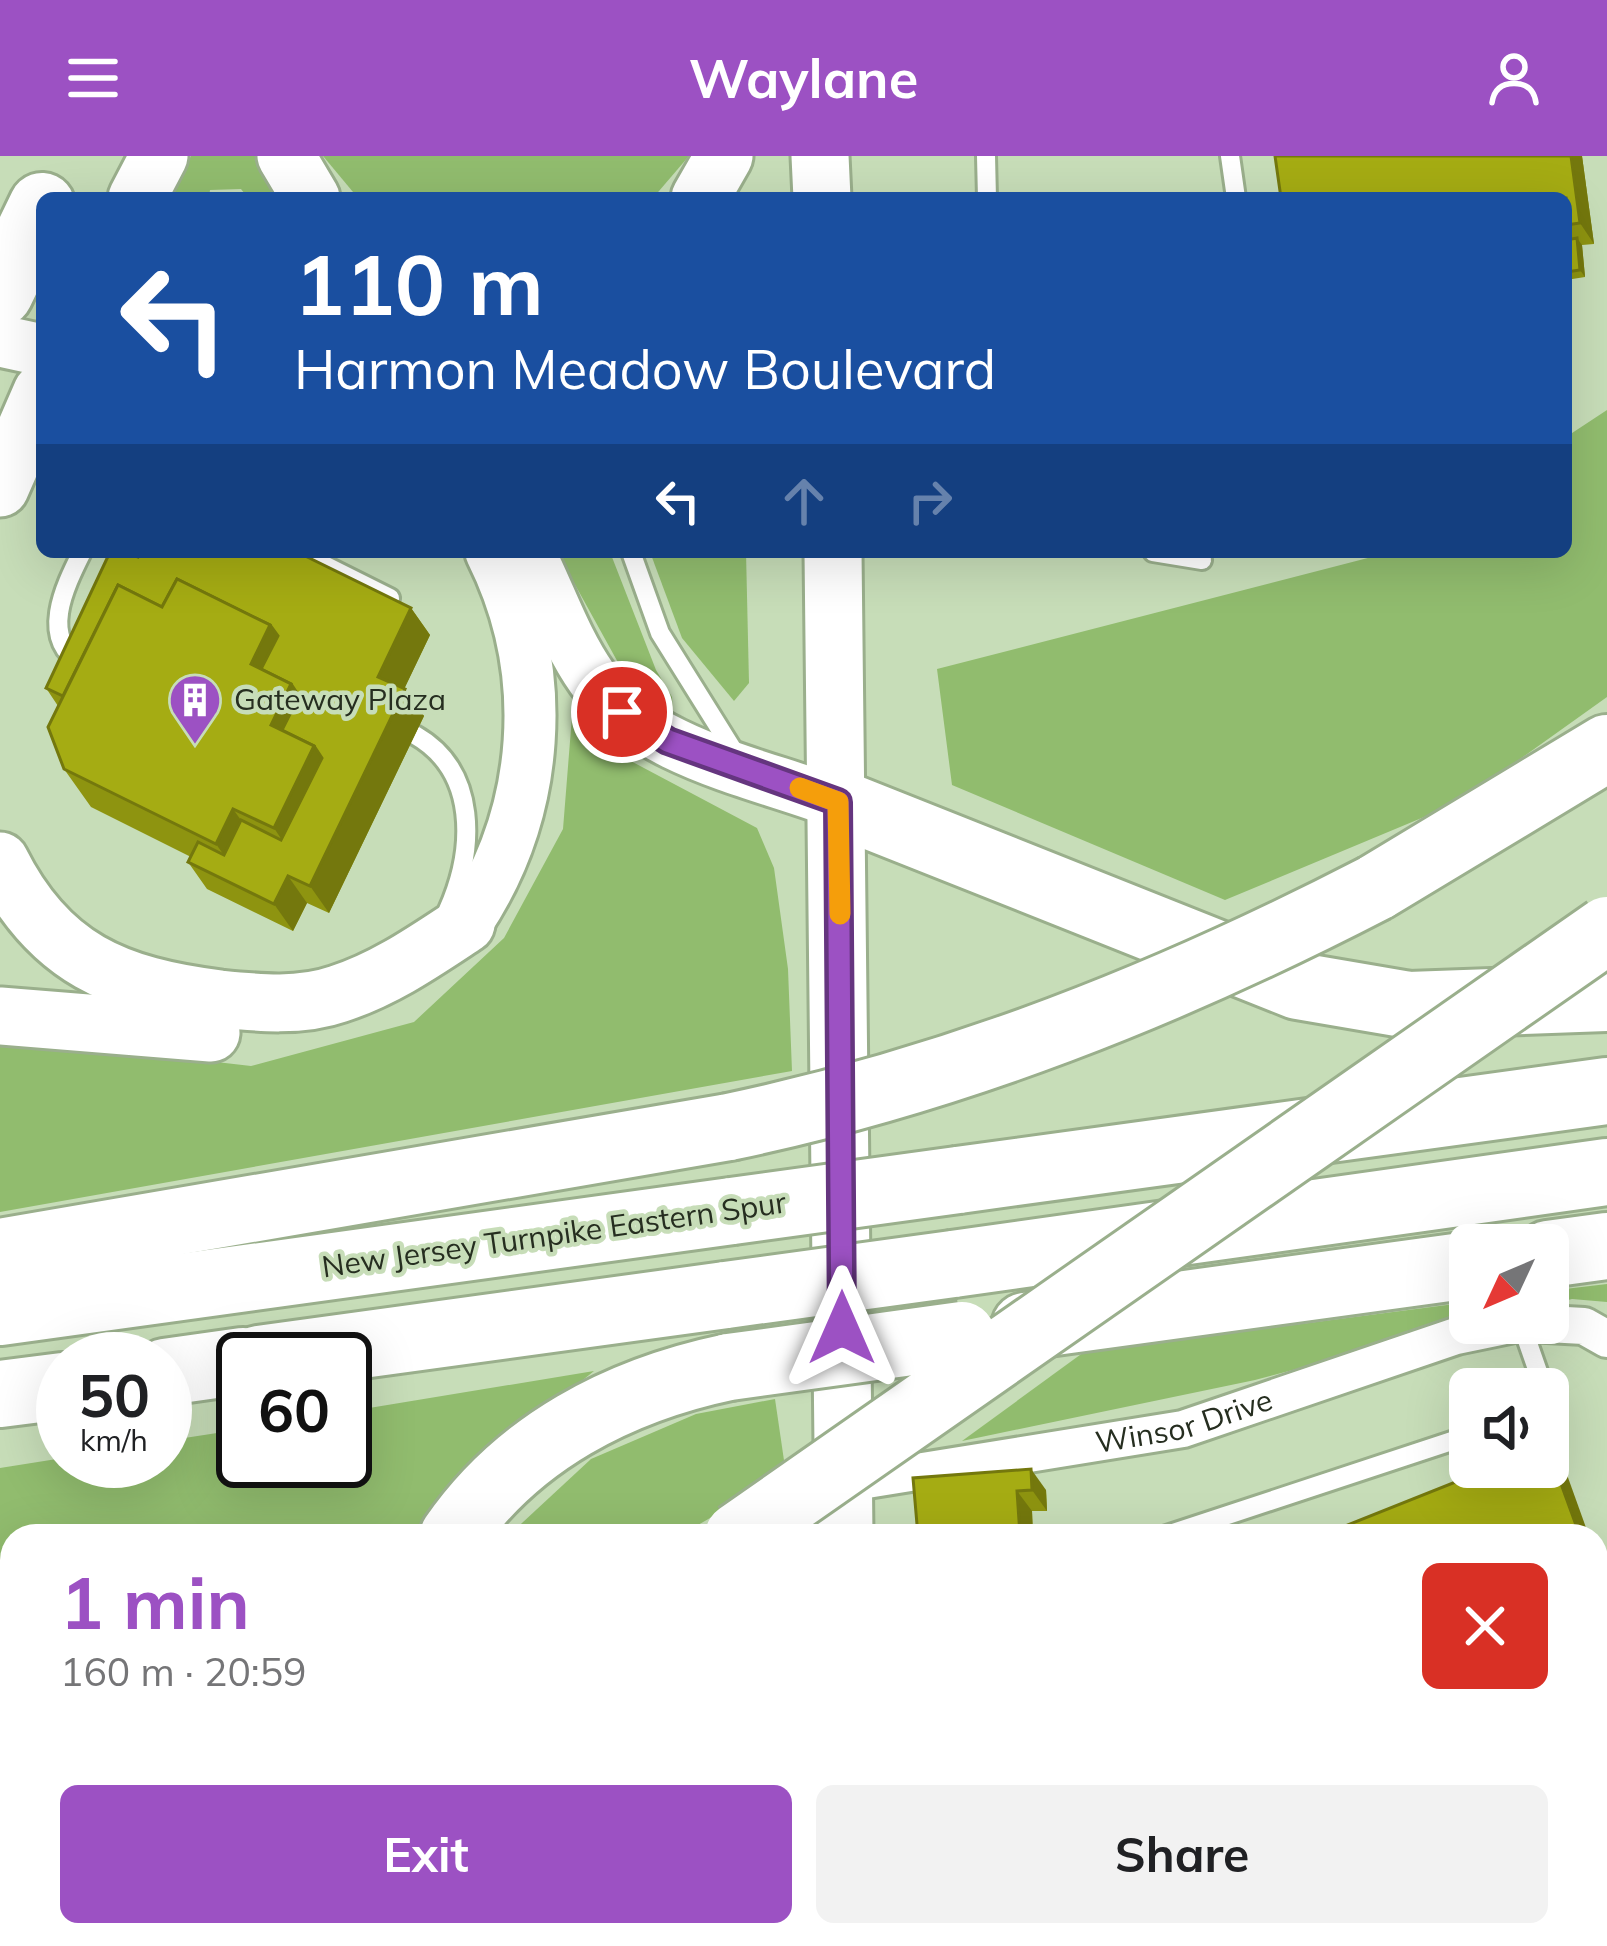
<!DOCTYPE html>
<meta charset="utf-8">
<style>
:root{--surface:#fff;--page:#f2f2f2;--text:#202124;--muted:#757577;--accent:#9c51c3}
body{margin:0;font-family:Mulish,sans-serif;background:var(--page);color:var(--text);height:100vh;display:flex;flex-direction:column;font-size:45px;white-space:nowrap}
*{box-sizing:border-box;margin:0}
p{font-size:39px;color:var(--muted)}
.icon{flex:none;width:66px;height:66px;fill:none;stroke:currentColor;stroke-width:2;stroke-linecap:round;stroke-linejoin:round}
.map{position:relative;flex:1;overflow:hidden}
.sheet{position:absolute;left:0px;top:1368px;width:1608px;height:423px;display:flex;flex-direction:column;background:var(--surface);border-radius:36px 36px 0 0;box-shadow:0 12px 48px #0002}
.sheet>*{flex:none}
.banner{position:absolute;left:36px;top:36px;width:1536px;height:366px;border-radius:18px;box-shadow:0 12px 48px #0002;background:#1a4fa0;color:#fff;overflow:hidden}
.needle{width:78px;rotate:226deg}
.buttons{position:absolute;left:1449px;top:1068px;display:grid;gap:24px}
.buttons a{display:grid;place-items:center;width:120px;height:120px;border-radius:18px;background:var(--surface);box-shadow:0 12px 48px #0002;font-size:60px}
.speed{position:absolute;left:36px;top:1176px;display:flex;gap:24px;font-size:60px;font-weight:700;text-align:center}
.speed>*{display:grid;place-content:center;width:156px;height:156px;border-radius:50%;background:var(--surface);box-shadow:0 12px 48px #0002;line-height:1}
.speed small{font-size:30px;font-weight:400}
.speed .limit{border:6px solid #111;border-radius:18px;background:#fff;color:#111}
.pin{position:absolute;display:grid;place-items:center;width:102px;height:102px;color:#fff;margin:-51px;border:6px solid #fff;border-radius:50%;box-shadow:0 3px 12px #0007}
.me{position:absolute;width:132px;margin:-66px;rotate:0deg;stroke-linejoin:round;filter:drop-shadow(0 0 9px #0008)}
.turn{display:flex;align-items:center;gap:42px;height:252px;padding:0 60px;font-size:54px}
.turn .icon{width:156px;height:156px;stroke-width:2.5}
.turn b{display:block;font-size:84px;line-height:102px}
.lanes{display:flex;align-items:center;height:114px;padding:0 60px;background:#0003;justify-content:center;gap:60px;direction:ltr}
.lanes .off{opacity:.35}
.round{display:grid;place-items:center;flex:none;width:126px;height:126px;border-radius:18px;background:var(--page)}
.overview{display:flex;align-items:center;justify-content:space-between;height:204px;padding:0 60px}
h1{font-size:72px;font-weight:700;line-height:90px;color:var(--accent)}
.cta{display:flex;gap:24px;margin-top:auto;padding:24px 60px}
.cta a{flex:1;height:138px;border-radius:18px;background:var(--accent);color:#fff;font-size:48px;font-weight:700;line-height:138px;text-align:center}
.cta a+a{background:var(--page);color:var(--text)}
header{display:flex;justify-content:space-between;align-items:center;height:156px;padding:0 60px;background:var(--accent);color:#fff;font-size:54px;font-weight:700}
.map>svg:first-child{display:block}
.green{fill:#91bc6e}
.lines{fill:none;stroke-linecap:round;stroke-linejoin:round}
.lane-casing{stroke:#9aaf8c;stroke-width:24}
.street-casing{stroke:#9aaf8c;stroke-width:42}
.secondary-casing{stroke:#9aaf8c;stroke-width:57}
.primary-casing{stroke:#9aaf8c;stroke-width:63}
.highway-casing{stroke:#9aaf8c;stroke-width:72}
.lane{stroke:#fff;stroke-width:18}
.street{stroke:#fff;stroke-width:36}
.secondary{stroke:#fff;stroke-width:51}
.primary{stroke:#fff;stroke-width:57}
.highway{stroke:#fff;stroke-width:66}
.highway-bridge-casing{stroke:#9aaf8c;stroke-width:72;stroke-linecap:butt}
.highway-bridge{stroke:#fff;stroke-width:66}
.wall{fill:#8e9410}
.shaded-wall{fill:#74780d}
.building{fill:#a5ac13;stroke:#74780d;stroke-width:3}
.route-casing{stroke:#65357f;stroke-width:30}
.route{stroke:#9c51c3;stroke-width:21}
.slow{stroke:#f59e0b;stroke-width:21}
.labels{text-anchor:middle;stroke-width:9;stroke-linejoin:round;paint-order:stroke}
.poi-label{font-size:30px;fill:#262e20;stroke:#c7ddb8;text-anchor:start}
.street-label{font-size:30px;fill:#262e20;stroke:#c7ddb8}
</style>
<header><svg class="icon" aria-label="menu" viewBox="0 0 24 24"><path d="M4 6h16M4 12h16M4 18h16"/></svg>Waylane<svg class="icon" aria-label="person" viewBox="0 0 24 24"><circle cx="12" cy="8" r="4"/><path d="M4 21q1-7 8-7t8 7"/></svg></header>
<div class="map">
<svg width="1607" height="1790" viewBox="0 0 1607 1790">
<rect width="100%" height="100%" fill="#c7ddb8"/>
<!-- green -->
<g class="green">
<polygon points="191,0 268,0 291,42 248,42 241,33 210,34 209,42 169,42"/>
<polygon points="323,0 689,0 653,42 358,42"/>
<polygon points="1607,254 1607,541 1460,646 1225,744 952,629 937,513 1391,396 1566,396 1566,281"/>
<polygon points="557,396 610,396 656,514 672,541 673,556 631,530"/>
<polygon points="650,396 746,396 749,527 734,545 682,482"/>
<polygon points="573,548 610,594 757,672 774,712 788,813 792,915 0,1056 0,881 251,910 414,866 504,782 563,673"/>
<polygon points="1607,1128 1607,1146 1572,1143 1548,1149 1548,1135"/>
<polygon points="1470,1146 1471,1167 1255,1224 962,1285 1084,1196"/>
<polygon points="594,1215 442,1338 423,1380 12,1380 12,1579 0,1580 0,1312 63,1302 165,1305 165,1285 243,1273 243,1305 345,1305 345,1256"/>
<polygon points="775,1243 786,1318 679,1380 508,1380 591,1303 696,1258"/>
<polygon points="0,1669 12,1669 12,1779 177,1779 160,1790 0,1790"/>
<polygon points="265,1779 419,1779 427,1790 256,1790"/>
<polygon points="500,1779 697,1779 683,1790 510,1790"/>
</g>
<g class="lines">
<!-- lane casing -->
<g class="lane-casing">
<g id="lane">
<polyline points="986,0 987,42"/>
<polyline points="1230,0 1236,42"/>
<path d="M82,396c-18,36 -43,87 0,112"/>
<polyline points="298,396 390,442"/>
<polyline points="631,396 660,477 738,602"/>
<polyline points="1153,396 1202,404"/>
<path d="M415,579c63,36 60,114 33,175"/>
<polyline points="1521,1167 1544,1233"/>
<polyline points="1164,1380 1470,1279"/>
<polyline points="1596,1505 1607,1502"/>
<polyline points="1596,1641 1607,1638"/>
<polyline points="1251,1779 1264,1790"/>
<polyline points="1191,1790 1215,1779"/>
</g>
</g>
<!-- street casing -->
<g class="street-casing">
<g id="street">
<polyline points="1529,1167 1584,1170 1607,1183"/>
<path id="s1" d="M842,1328l341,-55 273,-93 63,-13"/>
</g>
</g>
<!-- secondary casing -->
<g class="secondary-casing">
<g id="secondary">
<polyline points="0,185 42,194"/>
<path d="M529,396c21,41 36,88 63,126 52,75 165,94 246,125"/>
<path d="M466,768c75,-111 85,-252 25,-372"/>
<polyline points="854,1779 855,1790"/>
</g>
</g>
<!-- primary casing -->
<g class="primary-casing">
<g id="primary">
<polyline points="286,0 311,42"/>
<polyline points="820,0 822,42"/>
<polyline points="137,42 159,0"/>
<polyline points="700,42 724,0"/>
<polyline points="0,332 42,236"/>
<polyline points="833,396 844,1380"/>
<path d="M0,705c49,98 117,125 220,138 39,4 81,8 118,-5 47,-15 87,-43 128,-70"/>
<polyline points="0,860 211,877"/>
</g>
</g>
<!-- highway casing -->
<g class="highway-casing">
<g id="highway">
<polyline points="0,137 42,50"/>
<polyline points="838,647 1298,830 1409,849 1607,842"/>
<polyline points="1375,732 1607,592"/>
<polyline points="958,1024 1607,935"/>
<polyline points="0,1096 729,971"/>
<polyline points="1548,1098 1607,1090"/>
<polyline points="953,1108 1607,1016"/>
<polyline points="0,1156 732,1055"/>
<polyline points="1025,1170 1470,1109"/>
<polyline points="259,1203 726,1139"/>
<polyline points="165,1216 243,1205"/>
<polyline points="0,1238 63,1230"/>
<path d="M453,1380c65,-94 166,-146 276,-169"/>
<polyline points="0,1617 12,1616"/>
<polyline points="444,1779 452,1790"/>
<polyline points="204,1790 220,1779"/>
<polyline points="758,1790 766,1779"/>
</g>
</g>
<!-- lane -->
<use href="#lane" class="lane"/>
<!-- street -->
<use href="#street" class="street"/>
<!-- secondary -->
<use href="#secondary" class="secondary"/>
<!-- primary -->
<use href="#primary" class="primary"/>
<!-- highway -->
<use href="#highway" class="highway"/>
<!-- highway-bridge casing -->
<g class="highway-bridge-casing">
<g id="highway-bridge">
<path d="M729,971c228,-48 439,-132 646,-239"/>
<polyline points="732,1055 958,1024"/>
<polyline points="726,1139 953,1108"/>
<polyline points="729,1211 962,1179"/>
<polyline points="738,1380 1607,774"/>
</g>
</g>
<!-- highway-bridge -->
<use href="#highway-bridge" class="highway-bridge"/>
</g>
<!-- wall -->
<g class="wall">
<polygon points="1275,0 1582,0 1594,88 1582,89 1585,121 1566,124 1566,42"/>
<polygon points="138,401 411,452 430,479 404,533 424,560 329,757 307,747 293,775 207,733 188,706 191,701 91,651 64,613 58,550 46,532"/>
<polygon points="913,1322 1046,1334 1047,1355 1032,1355 1033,1380 918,1380"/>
</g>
<!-- shaded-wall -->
<g class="shaded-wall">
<polygon points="1571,0 1582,0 1594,88 1580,67"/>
<polygon points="1577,82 1582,89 1585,121 1580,114"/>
<polygon points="411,452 430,479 397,548 378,521"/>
<polygon points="270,469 297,507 258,519 251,508"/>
<polygon points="291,528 318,567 305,593 271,569"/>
<polygon points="405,533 424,560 329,757 310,730"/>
<polygon points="314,590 341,629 300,711 274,672"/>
<polygon points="233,653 260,691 243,726 216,688"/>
<polygon points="288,720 307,747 293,775 274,748"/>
<polygon points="1548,1291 1566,1316 1589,1380 1580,1380"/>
<polygon points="1031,1313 1046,1334 1047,1355 1032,1334"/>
<polygon points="1017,1335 1032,1355 1033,1380 1020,1379"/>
<polygon points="1596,1642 1604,1653 1607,1665 1596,1661"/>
</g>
<!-- building -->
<g class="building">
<polygon points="1275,0 1571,0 1580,67 1566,69 1566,42 1281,42"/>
<polygon points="1577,82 1580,114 1566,116 1566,84"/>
<polygon points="110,396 127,396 138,401 141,396 297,396 411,452 378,521 405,533 310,730 288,720 274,748 188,706 198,686 224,699 241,664 281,684 322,602 314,590 282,574 299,540 291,528 261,513 278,480 270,469 177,423 162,451 118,429 63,540 46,532"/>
<polygon points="177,423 270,469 251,508 291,528 271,569 314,590 274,672 233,653 216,688 64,613 48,571 118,429 162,451"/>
<polygon points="1548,1292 1580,1380 1320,1380 1493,1311 1548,1311"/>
<polygon points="1031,1313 1032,1334 1017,1335 1020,1379 918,1380 913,1322"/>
<polygon points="1607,1653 1607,1782 1599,1790 1347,1790 1343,1779 1596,1779 1596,1657"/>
</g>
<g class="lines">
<!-- route casing -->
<g class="route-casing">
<polyline id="route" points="622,556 668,585 838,646 842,1172"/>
</g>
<!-- route -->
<use href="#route" class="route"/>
<!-- slow -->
<polyline class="slow" points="800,632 838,646 840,758"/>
</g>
<!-- icons -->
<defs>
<g id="building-pin" transform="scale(2.7)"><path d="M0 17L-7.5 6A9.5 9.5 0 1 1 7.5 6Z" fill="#9c51c3" stroke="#c7ddb8"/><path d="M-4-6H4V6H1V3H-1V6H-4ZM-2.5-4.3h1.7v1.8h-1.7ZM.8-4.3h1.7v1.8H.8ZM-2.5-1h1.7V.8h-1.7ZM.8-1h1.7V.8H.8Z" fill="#fff"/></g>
</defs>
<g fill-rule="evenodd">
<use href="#building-pin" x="195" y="544"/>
</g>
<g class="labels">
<!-- poi labels -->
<g class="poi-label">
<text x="234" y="554">Gateway Plaza</text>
</g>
<!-- street labels -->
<g class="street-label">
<text transform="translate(554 1079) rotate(-8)" y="10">New Jersey Turnpike Eastern Spur</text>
<text dy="10" stroke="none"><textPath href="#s1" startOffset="348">Winsor Drive</textPath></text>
</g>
</g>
</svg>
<div class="buttons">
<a><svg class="needle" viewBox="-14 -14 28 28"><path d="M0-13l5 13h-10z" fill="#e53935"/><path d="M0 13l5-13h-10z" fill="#757577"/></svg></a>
<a><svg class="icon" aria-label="sound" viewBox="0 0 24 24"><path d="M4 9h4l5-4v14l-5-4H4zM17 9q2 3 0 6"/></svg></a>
</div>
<div class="speed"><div>50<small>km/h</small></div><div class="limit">60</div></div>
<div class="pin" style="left:622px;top:556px;background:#d93025"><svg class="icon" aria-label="arrive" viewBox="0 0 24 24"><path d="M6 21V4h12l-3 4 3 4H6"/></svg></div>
<svg class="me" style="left:842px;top:1172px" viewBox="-20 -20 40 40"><path d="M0-17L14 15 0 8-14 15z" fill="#9c51c3" stroke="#fff" stroke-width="4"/></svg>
<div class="banner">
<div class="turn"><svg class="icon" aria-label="left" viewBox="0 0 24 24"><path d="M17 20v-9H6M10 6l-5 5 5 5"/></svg><div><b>110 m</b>Harmon Meadow Boulevard</div></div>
<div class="lanes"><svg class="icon" aria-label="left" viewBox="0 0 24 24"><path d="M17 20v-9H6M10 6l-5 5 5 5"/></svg><svg class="icon off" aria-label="ahead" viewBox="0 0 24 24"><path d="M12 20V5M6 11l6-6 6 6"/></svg><svg class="icon off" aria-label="right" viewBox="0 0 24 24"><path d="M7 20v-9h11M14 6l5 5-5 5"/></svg></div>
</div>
<section class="sheet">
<div class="overview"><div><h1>1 min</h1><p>160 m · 20:59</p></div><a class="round" style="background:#d93025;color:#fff"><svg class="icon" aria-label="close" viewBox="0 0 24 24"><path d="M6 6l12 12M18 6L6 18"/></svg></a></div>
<div class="cta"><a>Exit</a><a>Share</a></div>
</section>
</div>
